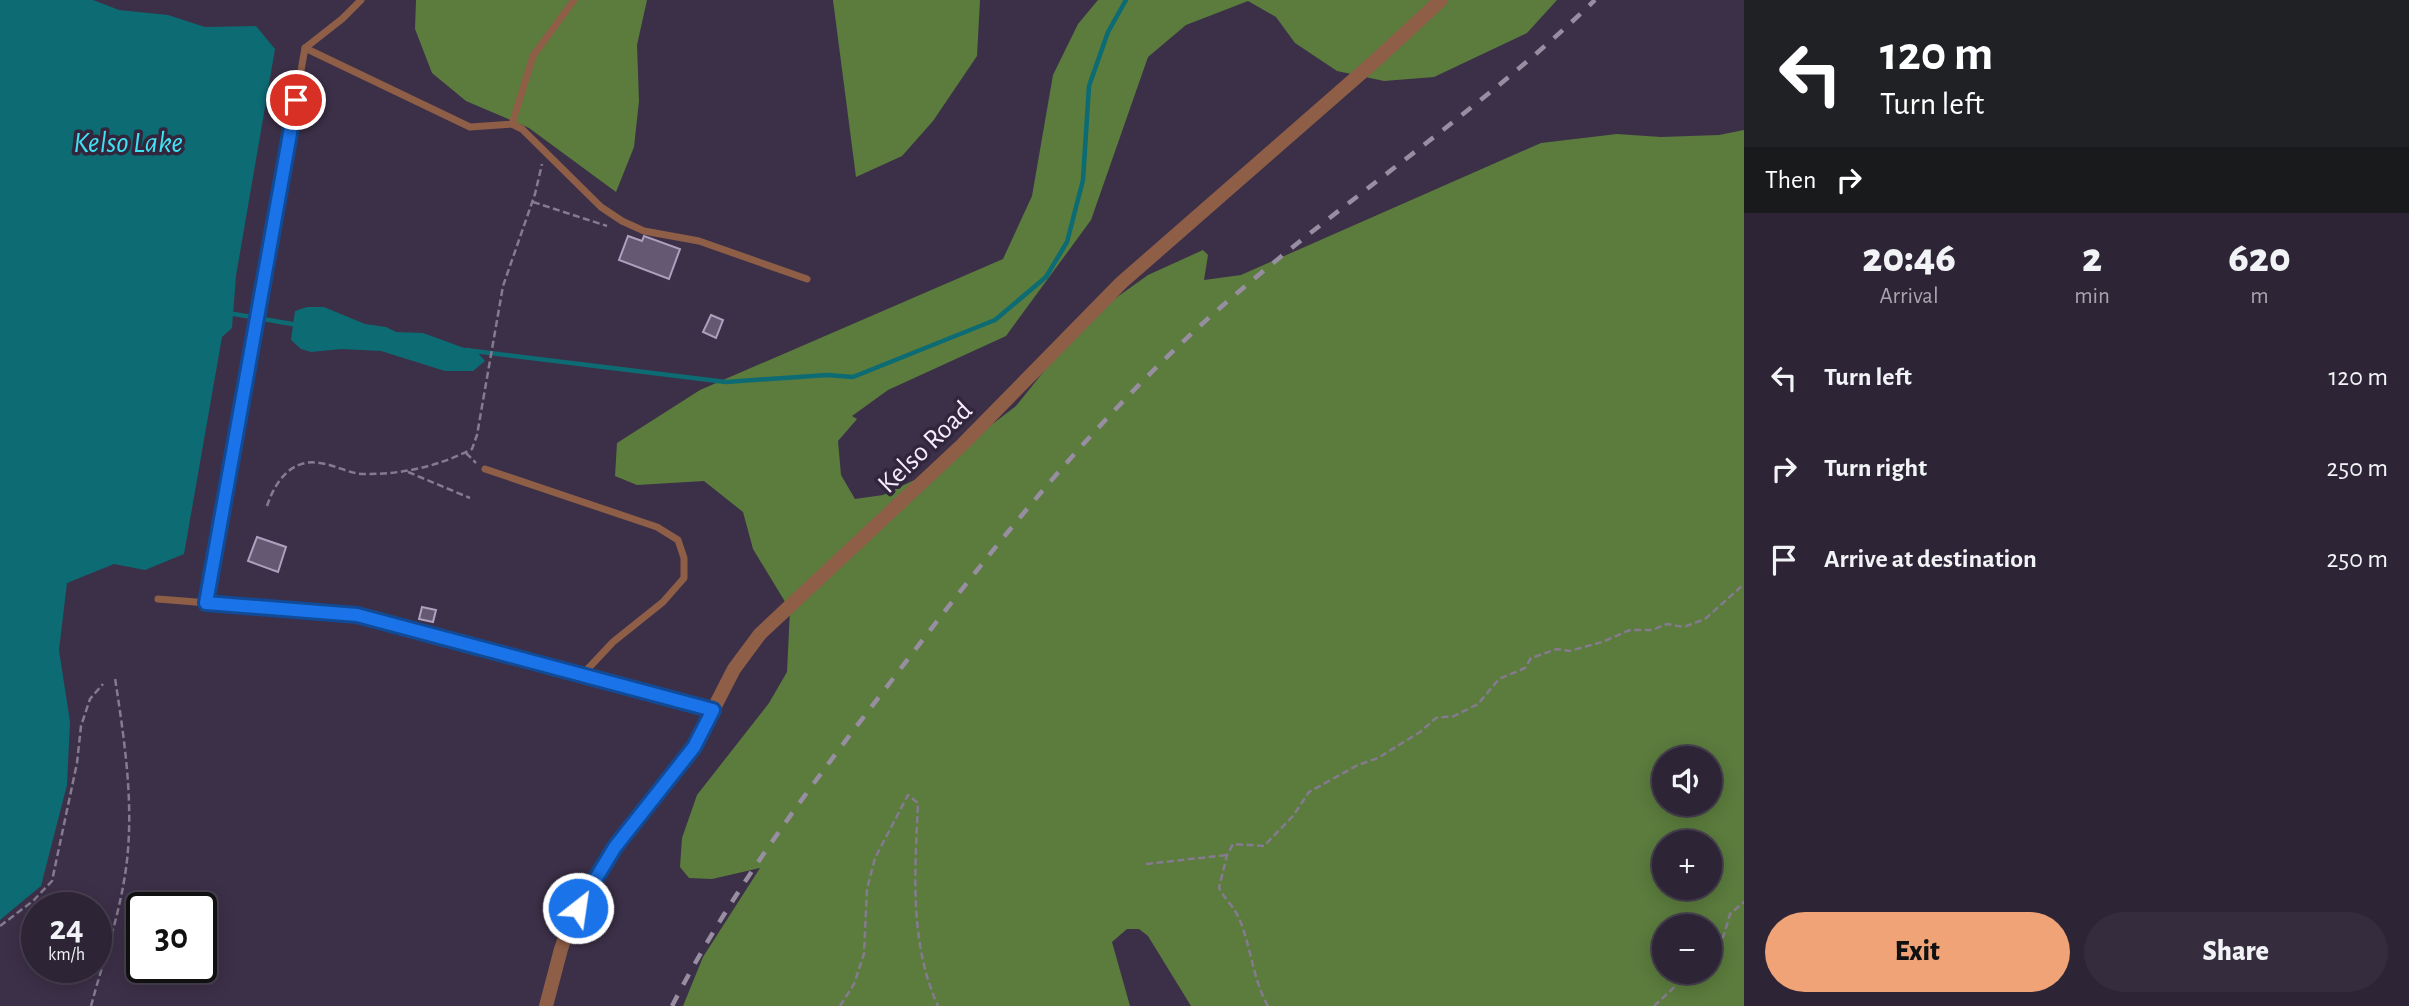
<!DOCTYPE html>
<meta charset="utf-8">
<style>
:root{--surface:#2d2436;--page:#352c3e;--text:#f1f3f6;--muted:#a7a4ad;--line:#484151;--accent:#efa376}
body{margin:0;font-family:"Alegreya Sans",sans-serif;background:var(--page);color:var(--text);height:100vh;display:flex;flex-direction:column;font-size:26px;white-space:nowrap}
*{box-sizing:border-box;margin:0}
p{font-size:23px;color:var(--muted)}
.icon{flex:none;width:38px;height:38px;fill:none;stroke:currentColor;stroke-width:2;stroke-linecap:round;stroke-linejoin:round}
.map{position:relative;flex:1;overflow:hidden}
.details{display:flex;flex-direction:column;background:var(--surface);width:665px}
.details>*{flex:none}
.top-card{background:#202124;color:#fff;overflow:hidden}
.fabs{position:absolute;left:1652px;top:746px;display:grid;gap:14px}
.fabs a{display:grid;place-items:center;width:70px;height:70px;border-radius:50%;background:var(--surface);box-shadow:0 4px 18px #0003,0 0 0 2px var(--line);font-size:35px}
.speed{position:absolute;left:21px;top:892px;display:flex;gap:14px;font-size:35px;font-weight:700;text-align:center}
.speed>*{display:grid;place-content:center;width:91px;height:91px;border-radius:50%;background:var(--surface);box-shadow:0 4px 18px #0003,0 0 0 2px var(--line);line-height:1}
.speed small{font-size:18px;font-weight:400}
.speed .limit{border:4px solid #111;border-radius:10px;background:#fff;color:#111}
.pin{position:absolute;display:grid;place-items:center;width:60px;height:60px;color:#fff;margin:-30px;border:4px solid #fff;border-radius:50%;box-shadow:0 2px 7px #0007}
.me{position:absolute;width:77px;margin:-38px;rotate:30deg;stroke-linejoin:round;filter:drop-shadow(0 0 5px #0008)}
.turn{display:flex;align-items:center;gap:24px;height:147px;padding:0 21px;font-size:32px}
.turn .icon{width:91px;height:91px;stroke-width:2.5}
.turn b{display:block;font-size:49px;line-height:60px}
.then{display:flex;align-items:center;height:66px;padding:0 21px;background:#0003;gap:14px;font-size:26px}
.eta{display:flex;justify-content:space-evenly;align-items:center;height:119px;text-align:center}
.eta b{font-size:42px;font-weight:800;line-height:49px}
.button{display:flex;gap:14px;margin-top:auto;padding:14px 21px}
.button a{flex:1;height:80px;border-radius:42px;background:var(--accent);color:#111;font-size:28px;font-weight:800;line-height:80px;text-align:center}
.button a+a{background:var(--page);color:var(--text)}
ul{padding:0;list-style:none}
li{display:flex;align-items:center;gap:21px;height:91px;padding:0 21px}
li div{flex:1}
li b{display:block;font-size:26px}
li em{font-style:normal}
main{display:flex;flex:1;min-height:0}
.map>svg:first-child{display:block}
.forest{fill:#5b7c3d;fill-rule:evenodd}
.water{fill:#0d6b73}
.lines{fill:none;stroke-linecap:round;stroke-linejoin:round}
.stream{stroke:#0d6b73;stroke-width:4.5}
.building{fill:#655872;stroke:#aea0be;stroke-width:2}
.path{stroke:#857a8f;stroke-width:2.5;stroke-dasharray:7 3.5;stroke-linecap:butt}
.lane{stroke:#8e5e47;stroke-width:7}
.street{stroke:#8e5e47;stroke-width:14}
.rail{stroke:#988ea2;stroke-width:4.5;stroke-dasharray:12 12;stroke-linecap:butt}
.route-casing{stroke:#114b97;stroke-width:18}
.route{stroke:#1a73e8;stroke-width:12}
.labels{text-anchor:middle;stroke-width:7;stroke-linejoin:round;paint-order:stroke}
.street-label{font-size:28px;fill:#f5edfd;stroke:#32263d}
.water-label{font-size:30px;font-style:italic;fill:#40e1f0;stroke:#32263d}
</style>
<main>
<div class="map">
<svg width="1744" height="1006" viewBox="0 0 1744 1006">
<rect width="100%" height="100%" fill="#3c3048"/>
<!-- forest -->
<g class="forest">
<polygon points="416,0 647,0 637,45 639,101 634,147 616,192 529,128 466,101 432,73 415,29"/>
<polygon points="833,0 980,0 977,56 933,121 902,156 856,177"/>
<path d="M1098,0h459l-30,33 -93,44 -50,4 -47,-10 -42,-28 -19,-26 -28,-16 -62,24 -38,32 -57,163 -85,116 -118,54 -36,26 5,3 -19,22 3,34 14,24 28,-4 44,-21 89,-68 69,-86 63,-45 55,-25 5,5 -4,25 37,-5 300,-132 76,-9 44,3 58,-2 25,-5v876h-553l-43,-70 -9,-7h-12l-15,13 18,64h-447l20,-49 57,-89 -48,11 -23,-1 -9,-11 2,-29 15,-43 72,-92 18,-31 3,-62 -37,-61 -10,-37 -39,-31 -67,4 -22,-9 2,-33 83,-53 303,-131 29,-63 21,-121 25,-51zM1664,758h46v45h-46zM1664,842h46v45h-46zM1664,926h46v45h-46z"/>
</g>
<!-- water -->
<g class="water">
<polygon points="0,0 93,0 119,10 168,15 205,27 256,26 275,49 236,276 232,328 222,337 184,554 145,570 114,564 67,583 59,650 70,722 67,785 41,886 0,920"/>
<polygon points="307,307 324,307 365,324 386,327 396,332 423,333 478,353 485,361 473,371 445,371 381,351 341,349 311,352 301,349 291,340 295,311"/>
</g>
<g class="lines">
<!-- stream -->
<g class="stream">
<polyline points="234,314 298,325"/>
<polyline points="466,350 726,382 827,375 853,377 995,320 1046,277 1067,242 1083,180 1089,86 1108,32 1126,0"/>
</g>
</g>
<!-- building -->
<g class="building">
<polygon points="628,236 642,241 644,236 680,249 669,279 619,260"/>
<polygon points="711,315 723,320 716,338 703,332"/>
<polygon points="257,537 286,547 278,572 248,561"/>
<polygon points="422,607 436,610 433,622 419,619"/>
</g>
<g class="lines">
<!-- path -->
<g class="path">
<polyline points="533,202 607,226"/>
<polyline points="466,453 476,463"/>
<polyline points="408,472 470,498"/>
<path d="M267,506c8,-24 24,-48 53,-43 16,2 31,12 47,11 37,0 72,-8 105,-25l5,-14 26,-149 32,-92 7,-30"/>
<polyline points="1146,864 1227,855"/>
<polyline points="0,926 33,901 52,881 77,763 81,726 90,699 103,684"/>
<polyline points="1710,956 1724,935 1730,914 1744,902"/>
<path d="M91,1006c11,-41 26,-83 33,-125 12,-67 1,-137 -9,-203"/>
<path d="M840,1006l14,-22 10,-30 3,-65 8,-31 33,-63 10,8c-3,68 -9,139 20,203"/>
<path d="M1268,1006c-16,-28 -17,-62 -30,-90 -5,-10 -14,-18 -19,-28l8,-33 6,-11 31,2 29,-30 16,-24 49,-27 20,-7 42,-26 16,-14 18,-2 24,-12 21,-25 26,-11 6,-10 26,-9 13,2 32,-9 28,-12h22l15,-6 17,3 21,-8 39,-35"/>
<polyline points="1654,1006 1692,971"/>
</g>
<!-- lane -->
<g class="lane">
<polyline points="305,48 470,127 512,124 533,56 574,0"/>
<polyline points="512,124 522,129 601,207 622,221 644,231 699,241 807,279"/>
<polyline points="485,469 657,527 678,540 684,558 684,578 663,602 613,642 583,674"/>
<polyline points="158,599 357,615 713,710"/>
<polyline points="206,603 305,48 342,19 361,0"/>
</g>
<!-- street -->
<polyline class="street" points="546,1006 561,949 571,921 585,896 615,847 694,747 734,669 760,634 963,444 1121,283 1375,61 1441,0"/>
<!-- rail -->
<path class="rail" d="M672,1006c60,-117 140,-222 220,-326 101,-133 204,-263 329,-373 121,-106 258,-195 374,-307"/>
</g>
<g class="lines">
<!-- route casing -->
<g class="route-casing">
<polyline id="route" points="296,100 206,603 357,615 713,710 694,747 615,847 578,908"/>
</g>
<!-- route -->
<use href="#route" class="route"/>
</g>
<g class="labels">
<!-- street labels -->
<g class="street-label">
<text transform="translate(924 446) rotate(-44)" y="10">Kelso Road</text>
</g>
<!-- water labels -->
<g class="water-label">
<text x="128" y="152">Kelso Lake</text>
</g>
</g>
</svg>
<div class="fabs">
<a><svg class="icon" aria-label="sound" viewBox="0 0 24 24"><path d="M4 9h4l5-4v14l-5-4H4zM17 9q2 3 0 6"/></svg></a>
<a>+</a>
<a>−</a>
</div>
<div class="speed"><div>24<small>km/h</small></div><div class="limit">30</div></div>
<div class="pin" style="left:296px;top:100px;background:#d93025"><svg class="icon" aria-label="arrive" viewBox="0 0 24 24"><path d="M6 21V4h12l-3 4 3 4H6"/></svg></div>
<svg class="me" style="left:578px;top:908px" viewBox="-20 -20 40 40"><circle r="17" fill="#1a73e8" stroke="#fff" stroke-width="3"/><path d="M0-11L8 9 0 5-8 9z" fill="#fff"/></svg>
</div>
<section class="details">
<div class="top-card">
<div class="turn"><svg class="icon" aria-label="left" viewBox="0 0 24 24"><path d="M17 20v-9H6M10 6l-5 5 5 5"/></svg><div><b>120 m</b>Turn left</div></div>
<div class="then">Then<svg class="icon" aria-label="right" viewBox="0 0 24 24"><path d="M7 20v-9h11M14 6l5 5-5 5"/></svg></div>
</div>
<div class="eta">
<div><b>20:46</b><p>Arrival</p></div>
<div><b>2</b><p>min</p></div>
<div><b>620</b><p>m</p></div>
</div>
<ul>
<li><svg class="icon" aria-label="left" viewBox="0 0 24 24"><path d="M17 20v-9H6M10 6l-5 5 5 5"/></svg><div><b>Turn left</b></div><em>120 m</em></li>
<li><svg class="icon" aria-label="right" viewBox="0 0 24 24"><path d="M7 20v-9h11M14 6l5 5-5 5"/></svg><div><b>Turn right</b></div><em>250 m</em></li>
<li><svg class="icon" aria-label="arrive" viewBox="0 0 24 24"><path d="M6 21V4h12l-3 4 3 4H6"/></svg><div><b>Arrive at destination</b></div><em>250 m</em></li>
</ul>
<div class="button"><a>Exit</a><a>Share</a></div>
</section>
</main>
